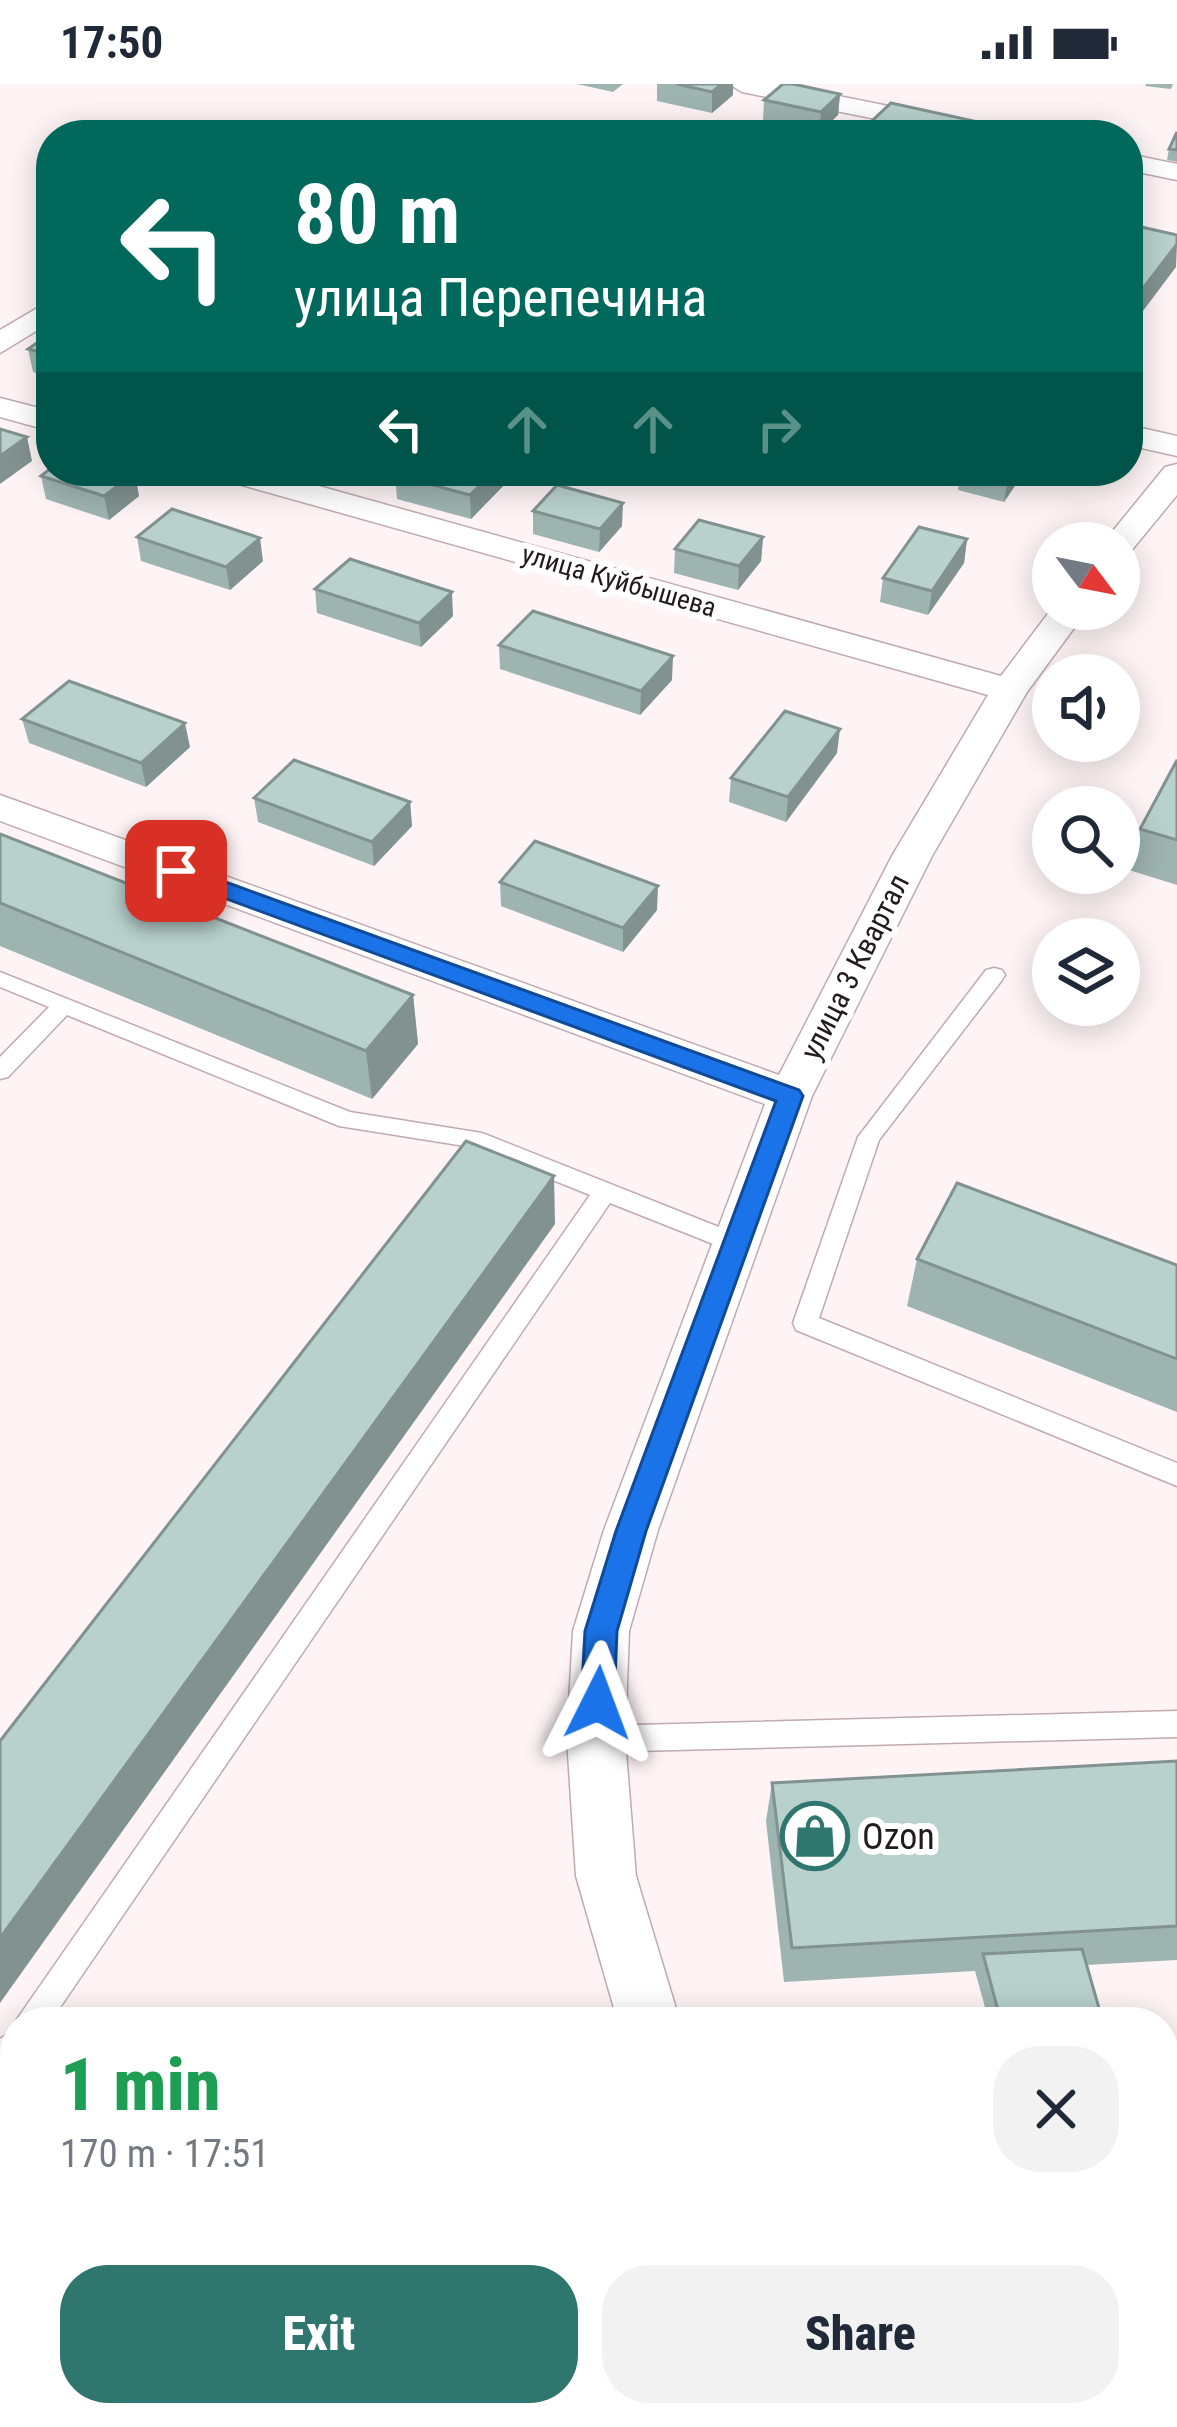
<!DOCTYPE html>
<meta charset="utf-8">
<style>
:root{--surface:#fff;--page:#f2f2f3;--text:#1f2937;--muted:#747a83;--accent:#2f766e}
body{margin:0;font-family:"Roboto Condensed",sans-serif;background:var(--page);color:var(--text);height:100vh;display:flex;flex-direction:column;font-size:45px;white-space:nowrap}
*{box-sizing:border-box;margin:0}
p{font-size:39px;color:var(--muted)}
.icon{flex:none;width:66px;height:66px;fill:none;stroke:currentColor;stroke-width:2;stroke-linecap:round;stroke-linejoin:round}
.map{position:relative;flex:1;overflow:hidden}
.details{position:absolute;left:0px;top:1923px;width:1179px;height:420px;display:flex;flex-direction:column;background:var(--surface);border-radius:48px 48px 0 0;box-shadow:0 6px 30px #0003}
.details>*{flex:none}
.top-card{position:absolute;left:36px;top:36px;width:1107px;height:366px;border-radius:48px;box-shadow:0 6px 30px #0003;background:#00695c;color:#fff;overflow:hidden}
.needle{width:78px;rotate:122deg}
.controls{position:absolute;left:1032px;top:438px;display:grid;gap:24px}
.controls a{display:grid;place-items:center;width:108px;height:108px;border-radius:50%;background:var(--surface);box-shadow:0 6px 30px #0003;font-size:60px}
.pin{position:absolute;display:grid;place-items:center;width:102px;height:102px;color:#fff;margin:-51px;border-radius:24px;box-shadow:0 6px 18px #0006}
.me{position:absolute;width:132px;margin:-66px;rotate:3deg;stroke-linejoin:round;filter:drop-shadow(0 0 9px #0008)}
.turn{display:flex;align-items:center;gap:42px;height:252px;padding:0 60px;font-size:54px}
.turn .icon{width:156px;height:156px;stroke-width:2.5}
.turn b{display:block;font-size:84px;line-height:102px}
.lanes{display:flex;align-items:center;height:114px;padding:0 60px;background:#0003;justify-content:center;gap:60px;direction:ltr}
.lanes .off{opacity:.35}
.round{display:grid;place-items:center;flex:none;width:126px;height:126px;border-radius:48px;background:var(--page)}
.headline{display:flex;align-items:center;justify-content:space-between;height:204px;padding:0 60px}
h1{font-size:72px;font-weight:800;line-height:90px;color:#1e9e55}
.primary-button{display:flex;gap:24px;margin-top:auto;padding:24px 60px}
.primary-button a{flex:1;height:138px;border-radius:48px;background:var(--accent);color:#fff;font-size:48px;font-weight:800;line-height:138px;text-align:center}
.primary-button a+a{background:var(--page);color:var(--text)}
.status{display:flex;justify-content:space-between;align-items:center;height:84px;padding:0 60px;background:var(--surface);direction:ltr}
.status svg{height:33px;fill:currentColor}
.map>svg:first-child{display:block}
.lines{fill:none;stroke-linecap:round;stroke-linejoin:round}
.service-casing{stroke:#c1aaaf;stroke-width:3}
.minor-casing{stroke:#c1aaaf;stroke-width:3}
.service{fill:#fff;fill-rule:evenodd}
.minor{fill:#fff;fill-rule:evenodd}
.wall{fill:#9eb4b0}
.shaded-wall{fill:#819290}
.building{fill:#b8d1cd;stroke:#819290;stroke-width:3}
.route{fill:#1a73e8;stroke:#114b97;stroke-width:3}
.labels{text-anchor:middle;stroke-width:12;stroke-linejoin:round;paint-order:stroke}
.far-street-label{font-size:27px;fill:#231a1d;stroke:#fff}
.street-label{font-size:30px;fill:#231a1d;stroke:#fff}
.near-poi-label{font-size:36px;fill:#231a1d;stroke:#fff;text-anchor:start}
</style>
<div class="status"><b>17:50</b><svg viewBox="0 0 49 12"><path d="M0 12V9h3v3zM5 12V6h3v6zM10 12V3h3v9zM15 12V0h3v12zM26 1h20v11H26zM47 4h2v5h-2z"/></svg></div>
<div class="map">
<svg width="1177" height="2343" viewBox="0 0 1177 2343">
<rect width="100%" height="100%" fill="#fef4f6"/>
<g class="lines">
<!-- service casing -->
<g class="service-casing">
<g id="service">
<polygon points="994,884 1002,886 1005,891 1002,896 879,1056 819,1234 1177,1379 1177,1402 796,1246 793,1239 858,1053 986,886"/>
<polygon points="0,888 350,1028 482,1049 744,1153 748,1160 744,1167 736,1169 610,1119 50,1938 15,1938 590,1111 471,1063 339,1042 67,931 8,993 0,995 0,973 49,923 0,903"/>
<polygon points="1177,1627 1177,1653 596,1668 586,1664 582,1655 586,1646 596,1642"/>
<polygon points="15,1945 15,1988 0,1998 0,1955"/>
<polygon points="0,2156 15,2158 15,2192 0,2190"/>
<polygon points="236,2328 279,2328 287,2343 244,2343"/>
</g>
</g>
<!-- minor casing -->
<g class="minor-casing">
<g id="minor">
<polygon points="729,0 779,0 993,43 1006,51 955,51 742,8"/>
<polygon points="1128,70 1177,80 1177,96 1128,86"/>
<polygon points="51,216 51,238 0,269 0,246"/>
<polygon points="0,314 51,327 51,347 0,333"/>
<polygon points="1128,341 1177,352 1177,372 1128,361"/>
<polygon points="1177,380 1177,411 1131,467 1119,470 1119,459 1103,459 1165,383"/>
<polygon points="213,387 265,387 1001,592 1053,523 1088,525 1027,608 932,772 812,1012 658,1446 629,1547 625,1655 636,1792 680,1938 618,1938 576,1792 567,1655 573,1547 604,1446 765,1020 0,737 0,711 779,991 892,772 988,611 217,394"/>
<polygon points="733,2328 803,2328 807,2343 737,2343"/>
</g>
</g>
<!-- service -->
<use href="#service" class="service"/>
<!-- minor -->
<use href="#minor" class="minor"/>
</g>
<!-- wall -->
<g class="wall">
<polygon points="577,0 623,0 613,8"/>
<polygon points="657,0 733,0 733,11 712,29 657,17"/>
<polygon points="1146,0 1173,0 1171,5 1145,2"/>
<polygon points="840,10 838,31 819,49 763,37 764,16"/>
<polygon points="872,37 974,37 972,51 870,51"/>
<polygon points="1177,48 1177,78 1167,76 1169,65"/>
<polygon points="51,249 51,293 33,288 28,265"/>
<polygon points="296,387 340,387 329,396"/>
<polygon points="399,387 507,387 507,398 471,435 397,415 395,391"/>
<polygon points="961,387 1025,387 1004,418 958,406"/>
<polygon points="41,392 139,412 109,436 46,415"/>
<polygon points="533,427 622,442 599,468 533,450"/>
<polygon points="137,453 263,477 230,506 141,477"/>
<polygon points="763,453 761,477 738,506 674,489 675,465"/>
<polygon points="967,455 964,479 928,531 880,518 883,494"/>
<polygon points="315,505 453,532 421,563 317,529"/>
<polygon points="499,561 672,596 640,631 500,585"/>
<polygon points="22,635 190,663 146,703 29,659"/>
<polygon points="837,669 786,738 729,718 731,694"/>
<polygon points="1177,676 1177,801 1129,786 1140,745"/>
<polygon points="254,714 410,718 412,742 374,782 258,738"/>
<polygon points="0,750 413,911 418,960 372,1015 0,862"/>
<polygon points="500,798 657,826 623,868 501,822"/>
<polygon points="917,1175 1177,1181 1177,1328 907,1222"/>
<polygon points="1177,1677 1177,1876 1086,1881 1103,1938 989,1938 975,1887 784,1898 766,1737 772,1699"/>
<polygon points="1098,2328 1164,2328 1177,2343 1104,2343"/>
</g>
<!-- shaded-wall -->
<g class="shaded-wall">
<polygon points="722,0 733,0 733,11 712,29 712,8"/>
<polygon points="840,10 838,31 819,49 821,28"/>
<polygon points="974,37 972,51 959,51"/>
<polygon points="1177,160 1176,183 1128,247 1128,224"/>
<polygon points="27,353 32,377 0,400 0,372"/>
<polygon points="328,387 340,387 329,396"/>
<polygon points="494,387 507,387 507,398 471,435 470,411"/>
<polygon points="1013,387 1025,387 1004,418 1008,394"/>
<polygon points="135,389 139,412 109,436 104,412"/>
<polygon points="623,419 622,442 599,468 600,445"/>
<polygon points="763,453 761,477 738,506 739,482"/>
<polygon points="260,454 263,477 230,506 226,483"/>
<polygon points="967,455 964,479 928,531 932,507"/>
<polygon points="452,508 453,532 421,563 419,539"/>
<polygon points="673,572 672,596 640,631 641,607"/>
<polygon points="185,639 190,663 146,703 141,679"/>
<polygon points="840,645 837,669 786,738 788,713"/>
<polygon points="410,718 412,742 374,782 372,758"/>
<polygon points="658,802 657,826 623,868 623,844"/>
<polygon points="413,911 418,960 372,1015 366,967"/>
<polygon points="554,1092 555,1140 0,1919 0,1854"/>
<polygon points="1143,2333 1132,2343 1121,2343 1124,2340"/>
</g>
<!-- building -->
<g class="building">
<polygon points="677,0 722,0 712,8"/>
<polygon points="783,0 793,0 840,10 821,28 764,16"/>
<polygon points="891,19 974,37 959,51 936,51 872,37"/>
<polygon points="1177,48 1177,66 1169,65"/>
<polygon points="1128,140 1177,151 1177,160 1128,224"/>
<polygon points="51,249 51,271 28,265"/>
<polygon points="0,345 27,353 0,372"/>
<polygon points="51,384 51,387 129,387 135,389 104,412 41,392"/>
<polygon points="399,387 494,387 470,411 395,391"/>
<polygon points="978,387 1013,387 1008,394"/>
<polygon points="557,401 623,419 600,445 533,427"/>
<polygon points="172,425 260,454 226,483 137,453"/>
<polygon points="699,436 763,453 739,482 675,465"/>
<polygon points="919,443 967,455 932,507 883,494"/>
<polygon points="350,475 452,508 419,539 315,505"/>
<polygon points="533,527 673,572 641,607 499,561"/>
<polygon points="69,597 185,639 141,679 22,635"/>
<polygon points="785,627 840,645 788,713 731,694"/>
<polygon points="294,676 410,718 372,758 254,714"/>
<polygon points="1177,676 1177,756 1140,745"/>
<polygon points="0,750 413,911 366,967 0,819"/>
<polygon points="535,757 658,802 623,844 500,798"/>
<polygon points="466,1057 554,1092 0,1854 0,1657"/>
<polygon points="957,1099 1177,1181 1177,1275 917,1175"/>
<polygon points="1177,1677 1177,1842 792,1864 772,1699"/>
<polygon points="1082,1865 1103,1938 1001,1938 983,1870"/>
<polygon points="1177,2035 1177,2319 1164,2324 1164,2040"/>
<polygon points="1177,2320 1177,2343 1149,2343 1143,2333 1157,2328 1164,2328 1164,2325"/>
<polygon points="1119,2328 1154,2328 1124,2340"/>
</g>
<!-- route -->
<polygon class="route" points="176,780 799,1006 803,1012 646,1447 617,1547 614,1619 609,1630 598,1634 586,1630 581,1619 585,1547 616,1447 776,1017 167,793 167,782"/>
<!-- icons -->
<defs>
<g id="shop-ring" transform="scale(3.45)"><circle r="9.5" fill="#fff" stroke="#2f766e" stroke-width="1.5"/><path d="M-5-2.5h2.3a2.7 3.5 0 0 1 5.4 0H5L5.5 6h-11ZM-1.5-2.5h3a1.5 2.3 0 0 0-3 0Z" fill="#2f766e"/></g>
</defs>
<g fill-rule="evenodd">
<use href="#shop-ring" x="815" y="1752"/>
</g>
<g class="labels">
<!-- far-street labels -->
<g class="far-street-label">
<text transform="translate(619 497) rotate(16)" y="9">улица Куйбышева</text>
</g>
<!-- street labels -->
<g class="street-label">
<text transform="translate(855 883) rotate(-63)" y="10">улица 3 Квартал</text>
</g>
<!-- near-poi labels -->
<g class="near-poi-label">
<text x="862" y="1765">Ozon</text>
</g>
</g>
</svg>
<div class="controls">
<a><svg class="needle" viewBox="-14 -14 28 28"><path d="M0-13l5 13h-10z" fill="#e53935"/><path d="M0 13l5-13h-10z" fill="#747a83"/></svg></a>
<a><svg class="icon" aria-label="sound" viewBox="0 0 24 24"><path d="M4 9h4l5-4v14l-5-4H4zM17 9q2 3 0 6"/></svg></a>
<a><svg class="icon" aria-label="search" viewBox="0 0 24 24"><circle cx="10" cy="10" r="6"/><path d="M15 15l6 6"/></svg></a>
<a><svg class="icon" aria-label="layers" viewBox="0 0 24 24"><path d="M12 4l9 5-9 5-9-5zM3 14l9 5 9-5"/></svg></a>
</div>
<div class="pin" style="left:176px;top:787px;background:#d93025"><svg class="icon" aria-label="arrive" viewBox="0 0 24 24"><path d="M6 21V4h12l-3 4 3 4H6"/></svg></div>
<svg class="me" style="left:598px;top:1619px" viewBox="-20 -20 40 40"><path d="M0-17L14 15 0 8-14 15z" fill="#1a73e8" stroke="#fff" stroke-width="4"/></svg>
<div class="top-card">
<div class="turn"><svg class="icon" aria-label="left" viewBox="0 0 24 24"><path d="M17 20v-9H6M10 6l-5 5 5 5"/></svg><div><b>80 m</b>улица Перепечина</div></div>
<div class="lanes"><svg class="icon" aria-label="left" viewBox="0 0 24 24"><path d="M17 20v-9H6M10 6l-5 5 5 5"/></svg><svg class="icon off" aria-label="ahead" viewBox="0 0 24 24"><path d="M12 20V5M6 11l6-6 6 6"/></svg><svg class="icon off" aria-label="ahead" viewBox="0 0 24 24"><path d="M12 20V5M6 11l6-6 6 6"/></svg><svg class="icon off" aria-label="right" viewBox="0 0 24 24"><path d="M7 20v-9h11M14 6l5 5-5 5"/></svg></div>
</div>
<section class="details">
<div class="headline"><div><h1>1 min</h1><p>170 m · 17:51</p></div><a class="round"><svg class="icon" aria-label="close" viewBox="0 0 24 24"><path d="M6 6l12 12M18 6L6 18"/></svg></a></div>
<div class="primary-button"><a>Exit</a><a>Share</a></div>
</section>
</div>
